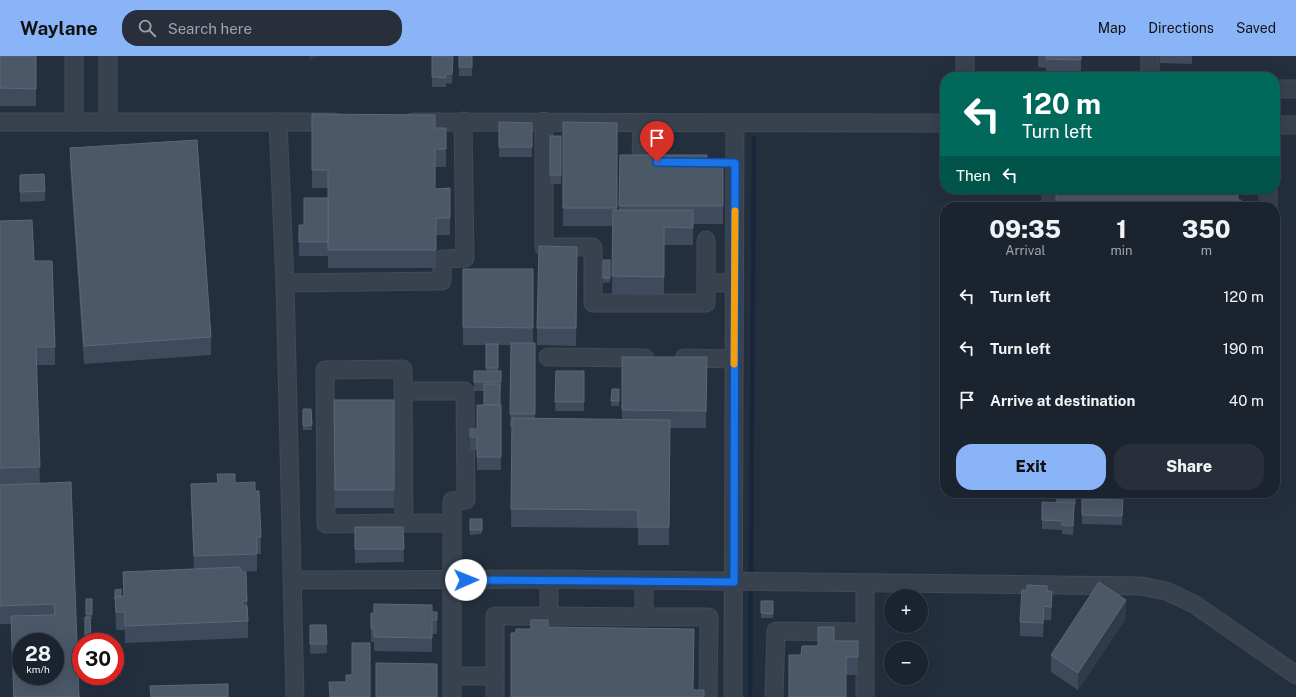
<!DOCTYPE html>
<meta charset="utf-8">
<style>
:root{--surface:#1b232e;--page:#282f3a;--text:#f1f3f6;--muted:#a0a4aa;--line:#39404a;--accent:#8ab4f8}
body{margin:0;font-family:"Public Sans",sans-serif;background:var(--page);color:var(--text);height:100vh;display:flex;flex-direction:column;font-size:15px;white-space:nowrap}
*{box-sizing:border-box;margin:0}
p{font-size:13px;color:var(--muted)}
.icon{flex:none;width:22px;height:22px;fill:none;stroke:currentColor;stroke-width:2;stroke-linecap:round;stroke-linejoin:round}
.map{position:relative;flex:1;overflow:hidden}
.side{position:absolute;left:940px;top:146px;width:340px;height:296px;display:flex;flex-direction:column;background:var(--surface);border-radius:16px;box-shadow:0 4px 16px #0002,0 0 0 1px var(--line)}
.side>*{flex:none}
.top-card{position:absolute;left:940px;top:16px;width:340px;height:122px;border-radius:16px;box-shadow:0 4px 16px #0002,0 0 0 1px var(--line);background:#00695c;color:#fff;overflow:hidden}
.tools{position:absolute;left:884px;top:533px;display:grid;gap:8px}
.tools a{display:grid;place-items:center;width:44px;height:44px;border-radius:50%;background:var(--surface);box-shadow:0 4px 16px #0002,0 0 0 1px var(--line);font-size:20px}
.speed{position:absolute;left:12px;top:577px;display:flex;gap:8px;font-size:20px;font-weight:700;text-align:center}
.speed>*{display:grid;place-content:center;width:52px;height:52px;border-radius:50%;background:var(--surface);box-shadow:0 4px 16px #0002,0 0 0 1px var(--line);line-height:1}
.speed small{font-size:10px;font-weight:400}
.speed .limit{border:6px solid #d22;background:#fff;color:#111}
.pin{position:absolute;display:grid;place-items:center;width:34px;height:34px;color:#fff;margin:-41px -17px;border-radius:50% 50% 50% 0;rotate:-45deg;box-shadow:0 0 4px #0007}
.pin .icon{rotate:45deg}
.me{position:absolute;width:44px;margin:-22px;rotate:89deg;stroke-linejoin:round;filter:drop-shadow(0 0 3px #0008)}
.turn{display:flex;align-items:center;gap:14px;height:84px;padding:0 16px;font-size:18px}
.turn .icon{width:52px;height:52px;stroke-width:2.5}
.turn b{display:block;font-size:28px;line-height:34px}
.then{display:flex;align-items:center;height:38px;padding:0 16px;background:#0003;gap:8px;font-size:15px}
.eta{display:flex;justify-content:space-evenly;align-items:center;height:68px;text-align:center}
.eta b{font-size:24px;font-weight:800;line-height:28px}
.button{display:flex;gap:8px;margin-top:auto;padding:8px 16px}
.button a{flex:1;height:46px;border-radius:16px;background:var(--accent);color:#111;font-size:16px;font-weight:800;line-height:46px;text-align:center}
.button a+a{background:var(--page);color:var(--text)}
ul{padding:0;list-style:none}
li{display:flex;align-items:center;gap:12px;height:52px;padding:0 16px}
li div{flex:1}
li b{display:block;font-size:15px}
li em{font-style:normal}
header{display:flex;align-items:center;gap:24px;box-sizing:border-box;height:56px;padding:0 20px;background:var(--accent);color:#111}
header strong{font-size:19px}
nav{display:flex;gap:22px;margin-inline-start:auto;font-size:14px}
.search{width:280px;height:36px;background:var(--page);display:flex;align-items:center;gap:10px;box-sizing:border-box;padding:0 14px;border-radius:16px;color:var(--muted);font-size:15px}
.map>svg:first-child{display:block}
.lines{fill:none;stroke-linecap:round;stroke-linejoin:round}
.stream{stroke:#17263c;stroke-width:4.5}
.minor-casing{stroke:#414a57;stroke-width:19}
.minor{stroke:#38414e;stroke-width:17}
.wall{fill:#3f4b5c}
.shaded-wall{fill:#2f3b4b}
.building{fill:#4b5868;stroke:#5c6777;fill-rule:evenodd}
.route-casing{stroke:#114b97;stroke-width:10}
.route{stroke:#1a73e8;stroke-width:7}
.slow{stroke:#f59e0b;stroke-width:7}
</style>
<header>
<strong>Waylane</strong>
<div class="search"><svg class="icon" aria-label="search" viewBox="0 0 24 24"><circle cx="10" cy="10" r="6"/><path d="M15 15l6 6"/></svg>Search here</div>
<nav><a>Map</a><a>Directions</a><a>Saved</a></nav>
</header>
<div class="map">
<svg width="1296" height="641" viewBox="0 0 1296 641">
<rect width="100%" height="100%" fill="#242f3e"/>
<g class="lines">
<!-- stream -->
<polyline class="stream" points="750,641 754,82"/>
<!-- minor casing -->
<g class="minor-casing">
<g id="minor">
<polyline points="965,21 965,0"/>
<polyline points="1150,21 1150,0"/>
<polyline points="1275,33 1296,33"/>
<polyline points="544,65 544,191 593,191 593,247 706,247 706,184"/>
<polyline points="0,66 334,66"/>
<polyline points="74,66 74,0"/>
<polyline points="108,66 108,0"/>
<polyline points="278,66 285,227 295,641"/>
<polyline points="412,66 945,67"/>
<polyline points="642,66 641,106 658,106"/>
<polyline points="1275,69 1296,69"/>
<polyline points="1051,151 1051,133"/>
<polyline points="1268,151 1268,133"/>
<polyline points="285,227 442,225 442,203 465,202 463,65"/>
<polyline points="706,227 734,227"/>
<polyline points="548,301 645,302"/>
<polyline points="684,302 734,303"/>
<polygon points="403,313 404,467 326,468 325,314"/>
<polyline points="403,335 465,335 466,444 452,445 452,467"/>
<polyline points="404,467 452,467 452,641"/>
<polyline points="549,523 549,560 644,561 644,524"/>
<polyline points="292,524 549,523 1141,530 1166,535 1194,548 1296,619"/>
<polyline points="865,527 865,641"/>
<polyline points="644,561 709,561 708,641"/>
<polyline points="452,620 495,620 495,560 549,560"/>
<polyline points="495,641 495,620"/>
<polyline points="733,641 735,67"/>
<polyline points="774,641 776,575 865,576"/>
</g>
</g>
<!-- minor -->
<use href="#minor" class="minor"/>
</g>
<!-- wall -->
<g class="wall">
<rect x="0" y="0" width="36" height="50"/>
<polygon points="432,0 453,0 452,28 446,27 446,31 432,31"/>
<rect x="459" y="0" width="13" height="20"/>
<polygon points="1038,0 1081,0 1081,18 1046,17 1046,12 1038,11"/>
<polygon points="1160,0 1192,0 1192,8 1160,7"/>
<polygon points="312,58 435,72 446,72 446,111 435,111 435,133 450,132 450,179 436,179 436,212 328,212 328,200 299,200 299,169 304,169 328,142 328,132 312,132"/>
<polygon points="499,66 532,67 532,101 499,101"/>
<polygon points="563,66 617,67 617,154 619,154 620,99 707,105 723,105 723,168 693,168 693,189 664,189 664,239 612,238 613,170 563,170"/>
<rect x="550" y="80" width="11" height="48"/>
<polygon points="70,92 211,281 211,299 84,308 70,110"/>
<polygon points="20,119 45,135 45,145 20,146"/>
<polygon points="0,165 34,205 55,291 55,309 36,309 40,427 79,641 13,641 11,568 0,568"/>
<polygon points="603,204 610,222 610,226 603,227"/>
<polygon points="577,209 576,290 537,289 537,272"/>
<polygon points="463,213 533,213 533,287 535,287 535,363 622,363 622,301 707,301 706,372 670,372 669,489 638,489 638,472 511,471 512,371 510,371 511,289 498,289 498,315 501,315 501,335 500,335 500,349 501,349 501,414 477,414 477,394 470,394 470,373 477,373 484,349 484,335 474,335 474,315 486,315 486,289 463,289"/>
<polygon points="556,315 584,315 584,355 555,355"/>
<polygon points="612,333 619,333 619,350 611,350"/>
<polygon points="334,344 394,344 394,452 335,452"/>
<polygon points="303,353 311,353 312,374 303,374"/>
<polygon points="235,427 255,435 261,481 261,498 257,498 257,515 241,516 246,516 248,565 248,582 125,587 125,574 116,574 115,547 115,534 121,540 123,540 123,516 194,513 191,446 191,428"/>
<polygon points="1075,440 1073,479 1062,478 1062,474 1042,473 1042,446 1057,447"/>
<polygon points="1082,443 1123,444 1122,469 1082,468"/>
<polygon points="470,463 482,463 482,478 470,479"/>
<polygon points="355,471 403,471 404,506 355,507"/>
<polygon points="1047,535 1052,548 1051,564 1044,564 1043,581 1020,580 1020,566"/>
<polygon points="86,543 92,543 92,563 90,563 86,561"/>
<rect x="761" y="545" width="12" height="17"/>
<polygon points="432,556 437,556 437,578 432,578 432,596 374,595 374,586 371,586 371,573"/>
<polygon points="1126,562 1078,634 1051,616 1051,599"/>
<polygon points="310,569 326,569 327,597 310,598"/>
<polygon points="834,585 858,585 858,619 846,619 801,599 818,590"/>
<polygon points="115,593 121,610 121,619 115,620"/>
<polygon points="90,620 110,620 90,621"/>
</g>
<!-- shaded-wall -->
<g class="shaded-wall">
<polygon points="309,0 322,0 309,4"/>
<polygon points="577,191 577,209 576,290 576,272"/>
<polygon points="1126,544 1126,562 1078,634 1078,617"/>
<polygon points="1044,550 1044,564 1043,581 1043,567"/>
</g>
<!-- building -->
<g class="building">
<polygon points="0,0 36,0 36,33 0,32"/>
<polygon points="432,0 453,0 452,18 446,18 446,22 432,21"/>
<rect x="459" y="0" width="13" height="11"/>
<polygon points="1046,0 1081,0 1081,4 1046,3"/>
<polygon points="312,58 435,59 435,72 446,72 446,93 435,93 435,133 450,132 450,162 436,162 436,194 328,194 328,114 312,114"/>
<polygon points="499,66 532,67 532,91 499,91"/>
<polygon points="563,66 617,67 617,152 563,152"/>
<rect x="550" y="80" width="11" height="39"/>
<polygon points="197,84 211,281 84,290 70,92"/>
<polygon points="620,99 707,99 707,105 723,105 723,150 619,150"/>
<polygon points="44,118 45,135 20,136 20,119"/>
<polygon points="1056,133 1238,133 1238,144 1241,144 1241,151 1056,151"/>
<polygon points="304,142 328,142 328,186 299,186 299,169 304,169"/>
<polygon points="613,154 693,154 693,172 664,171 664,221 612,220"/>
<polygon points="32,164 34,205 52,205 55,291 36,291 40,411 0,412 0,165"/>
<polygon points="539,190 577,191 576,272 537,272"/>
<rect x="603" y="204" width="7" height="18"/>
<polygon points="463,213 533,213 533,272 463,271"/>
<polygon points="511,287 535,287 535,358 510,358"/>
<rect x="486" y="288" width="12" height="24"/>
<polygon points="622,301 707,301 706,355 622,354"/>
<rect x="474" y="315" width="27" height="11"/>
<polygon points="556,315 584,315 584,346 555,346"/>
<rect x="484" y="328" width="16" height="21"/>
<polygon points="612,333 619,333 619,345 611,345"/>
<polygon points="334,344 394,344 394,434 335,434"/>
<polygon points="477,349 501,349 501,401 477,401 477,381 470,381 470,373 477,373"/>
<polygon points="303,353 311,353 312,369 303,370"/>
<polygon points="512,362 670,364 669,471 638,471 638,454 511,453"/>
<polygon points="217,418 235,418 235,427 255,426 255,435 259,435 261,481 257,481 257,498 194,500 191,428 218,427"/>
<path d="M71,426l8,215h-65l-3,-81 44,-1 -1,-11 -54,2v-121zM21,586h34v34h-34z"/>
<polygon points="1057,439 1075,440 1075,448 1057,447"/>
<polygon points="1082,443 1123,444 1122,460 1082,459"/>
<polygon points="1042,446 1074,447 1073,470 1062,469 1062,465 1042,464"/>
<rect x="470" y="463" width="12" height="11"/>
<polygon points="355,471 403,471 404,493 355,493"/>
<polygon points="240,511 241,516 246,516 247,545 242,545 243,550 247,550 248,565 125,570 125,556 116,556 115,541 124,540 123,516"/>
<polygon points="1099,526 1126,544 1078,617 1051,599"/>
<polygon points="1027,529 1047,530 1047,535 1052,535 1051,551 1044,550 1043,567 1020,566 1022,534 1027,534"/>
<polygon points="121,533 121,540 115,541 115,543 115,534"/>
<rect x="86" y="543" width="6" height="15"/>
<polygon points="761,545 773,545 773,558 761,557"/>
<polygon points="374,548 432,549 432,556 437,556 437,564 432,564 432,582 374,581 374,573 371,573 371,557 374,557"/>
<polygon points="85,561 90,561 91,586 85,586"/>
<polygon points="531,564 548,564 548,571 694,573 693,634 704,634 704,641 511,641 511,577 516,577 516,573 531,573"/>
<polygon points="310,569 326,569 327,588 310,588"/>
<polygon points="818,571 834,571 834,585 858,585 858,601 846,601 846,641 789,641 789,599 801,599 802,590 818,590"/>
<polygon points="352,587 370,587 370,641 330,641 329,626 346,626 346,619 352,619"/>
<polygon points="115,593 120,593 121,610 115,610"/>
<polygon points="376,607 437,608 437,641 376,641"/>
<polygon points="228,628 228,641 151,641 150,630"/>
</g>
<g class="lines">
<!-- route casing -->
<g class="route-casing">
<polyline id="route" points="466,524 734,526 735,107 657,106"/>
</g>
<!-- route -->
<use href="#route" class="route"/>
<!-- slow -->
<polyline class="slow" points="734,308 735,155"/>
</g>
</svg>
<div class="tools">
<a>+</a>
<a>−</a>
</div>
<div class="speed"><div>28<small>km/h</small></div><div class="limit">30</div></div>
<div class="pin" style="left:657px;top:106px;background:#d93025"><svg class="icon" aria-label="arrive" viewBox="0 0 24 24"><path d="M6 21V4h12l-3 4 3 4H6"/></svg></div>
<svg class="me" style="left:466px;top:524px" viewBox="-20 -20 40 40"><circle r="19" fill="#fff"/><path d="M0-13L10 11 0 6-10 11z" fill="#1a73e8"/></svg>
<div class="top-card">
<div class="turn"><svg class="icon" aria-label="left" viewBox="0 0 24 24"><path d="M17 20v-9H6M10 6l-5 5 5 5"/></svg><div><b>120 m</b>Turn left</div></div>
<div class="then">Then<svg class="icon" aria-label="left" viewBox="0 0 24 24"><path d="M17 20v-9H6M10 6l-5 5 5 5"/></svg></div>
</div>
<section class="side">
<div class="eta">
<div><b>09:35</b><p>Arrival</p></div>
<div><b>1</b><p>min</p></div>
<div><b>350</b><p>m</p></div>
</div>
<ul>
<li><svg class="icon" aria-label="left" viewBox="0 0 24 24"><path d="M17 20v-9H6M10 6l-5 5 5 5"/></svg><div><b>Turn left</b></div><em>120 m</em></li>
<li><svg class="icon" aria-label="left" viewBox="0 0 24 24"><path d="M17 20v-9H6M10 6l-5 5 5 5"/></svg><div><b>Turn left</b></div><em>190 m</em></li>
<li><svg class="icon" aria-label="arrive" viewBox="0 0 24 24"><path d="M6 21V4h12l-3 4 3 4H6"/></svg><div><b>Arrive at destination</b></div><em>40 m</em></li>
</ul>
<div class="button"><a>Exit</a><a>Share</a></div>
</section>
</div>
